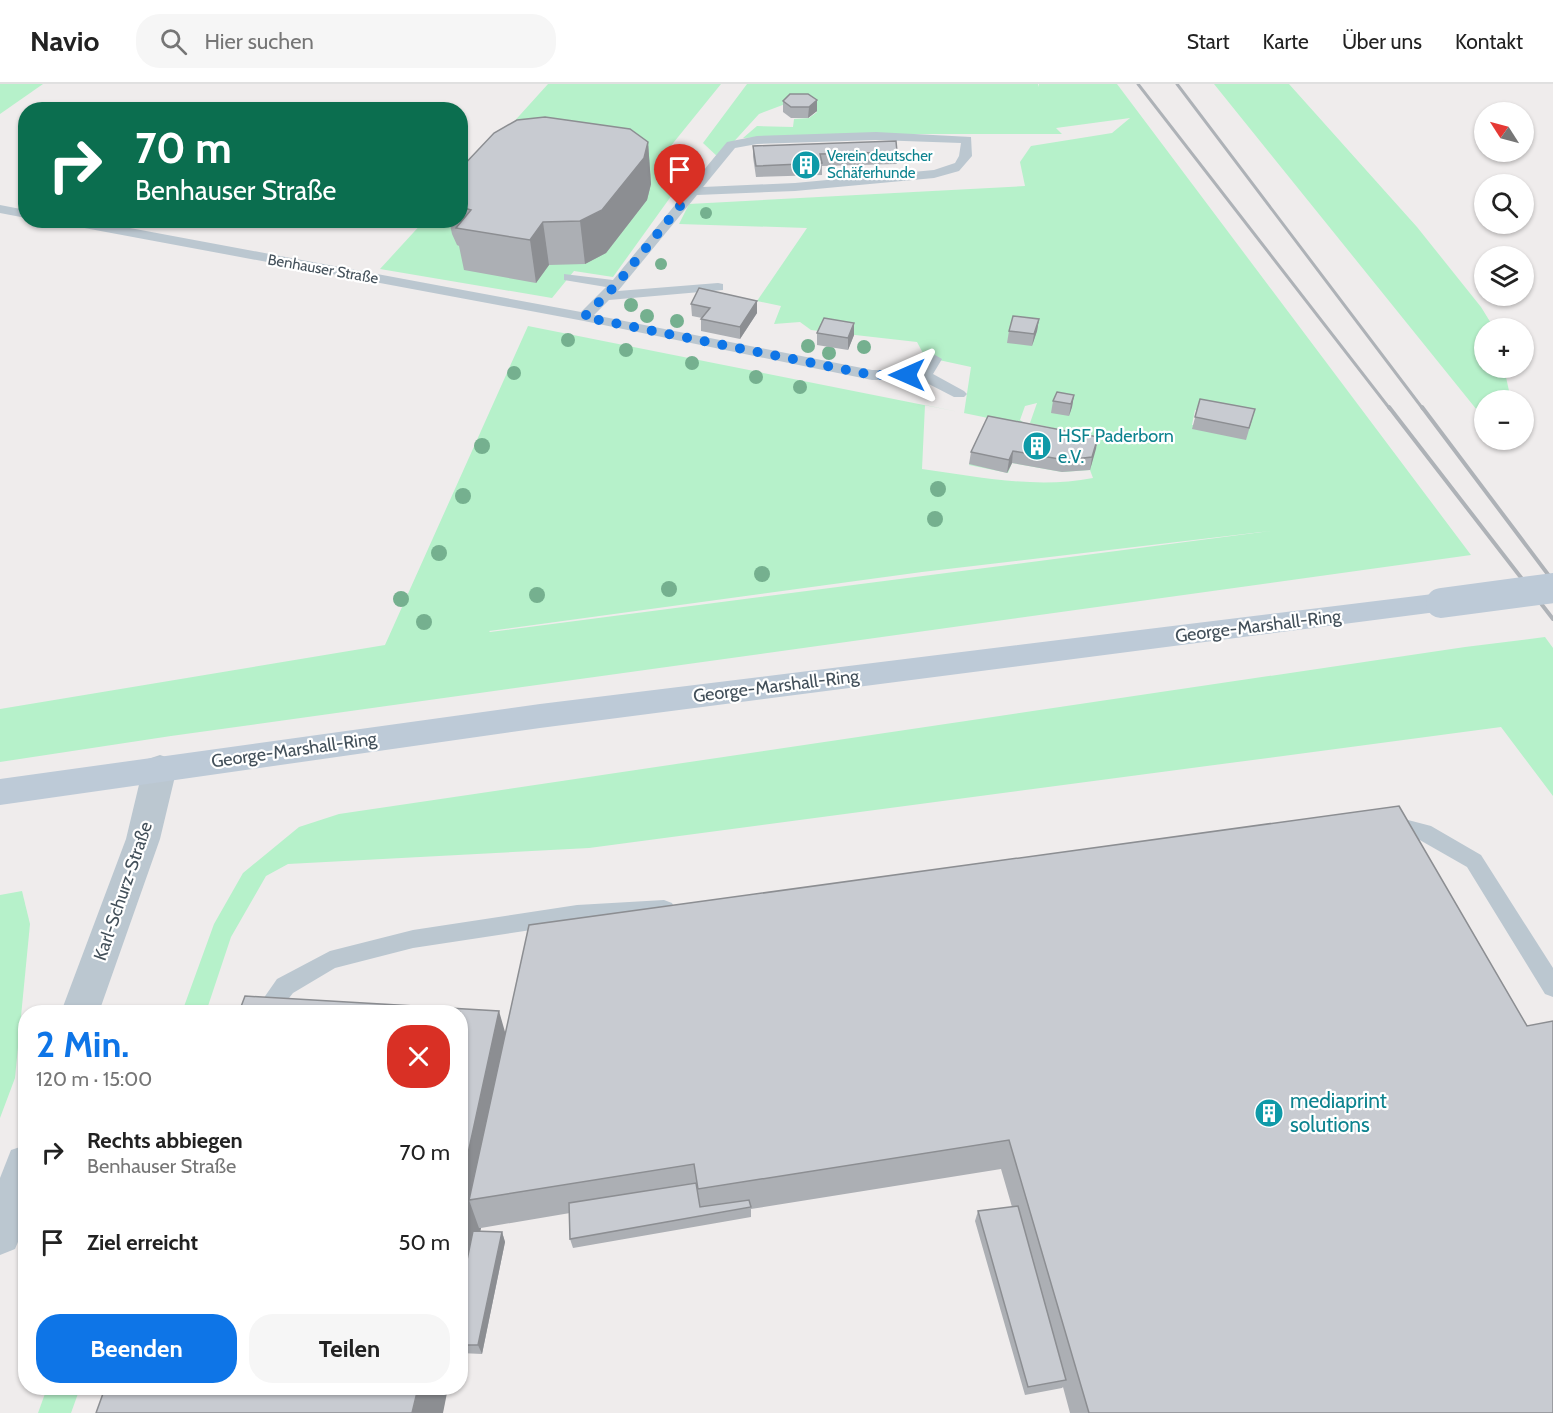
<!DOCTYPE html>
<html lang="de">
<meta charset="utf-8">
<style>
:root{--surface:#fff;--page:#f6f6f6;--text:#222;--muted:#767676;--line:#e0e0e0;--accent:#0e75e7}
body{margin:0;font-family:Cabin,sans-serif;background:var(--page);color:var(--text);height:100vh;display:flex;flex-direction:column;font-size:22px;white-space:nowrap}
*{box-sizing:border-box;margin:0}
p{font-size:20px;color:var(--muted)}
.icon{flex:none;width:33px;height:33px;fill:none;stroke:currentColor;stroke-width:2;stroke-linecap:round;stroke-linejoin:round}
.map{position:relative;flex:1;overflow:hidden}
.details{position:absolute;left:18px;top:921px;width:450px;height:390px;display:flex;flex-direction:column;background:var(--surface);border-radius:24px;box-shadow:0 2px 4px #0004}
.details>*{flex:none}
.banner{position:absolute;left:18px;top:18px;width:450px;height:126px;border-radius:24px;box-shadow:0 2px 4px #0004;background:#0b6e4f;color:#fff;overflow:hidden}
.needle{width:39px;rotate:306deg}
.controls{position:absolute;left:1474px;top:18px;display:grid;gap:12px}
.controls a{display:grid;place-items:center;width:60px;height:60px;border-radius:50%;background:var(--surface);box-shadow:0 2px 4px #0004;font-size:30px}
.pin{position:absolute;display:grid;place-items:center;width:51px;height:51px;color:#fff;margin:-62px -26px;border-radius:50% 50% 50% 0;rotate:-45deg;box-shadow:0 0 6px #0007}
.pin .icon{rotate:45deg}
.me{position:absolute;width:66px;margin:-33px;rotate:270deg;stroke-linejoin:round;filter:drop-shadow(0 0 4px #0008)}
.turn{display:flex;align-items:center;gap:21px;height:126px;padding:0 18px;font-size:27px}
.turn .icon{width:78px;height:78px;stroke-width:2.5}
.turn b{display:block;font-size:42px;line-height:51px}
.round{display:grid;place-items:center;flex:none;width:63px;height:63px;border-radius:24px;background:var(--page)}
.headline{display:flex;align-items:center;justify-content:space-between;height:102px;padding:0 18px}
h1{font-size:36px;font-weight:700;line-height:45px;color:var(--accent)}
.action{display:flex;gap:12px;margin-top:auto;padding:12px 18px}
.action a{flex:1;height:69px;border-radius:24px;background:var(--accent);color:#fff;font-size:24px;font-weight:700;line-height:69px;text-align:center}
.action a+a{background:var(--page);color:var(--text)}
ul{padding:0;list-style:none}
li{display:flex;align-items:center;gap:18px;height:90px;padding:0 18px}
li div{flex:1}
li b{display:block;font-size:22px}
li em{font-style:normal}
header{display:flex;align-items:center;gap:36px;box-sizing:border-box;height:84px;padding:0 30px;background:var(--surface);border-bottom:2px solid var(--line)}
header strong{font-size:28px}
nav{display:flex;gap:33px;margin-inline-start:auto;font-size:21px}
.search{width:420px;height:54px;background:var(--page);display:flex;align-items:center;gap:15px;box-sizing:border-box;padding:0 21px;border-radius:24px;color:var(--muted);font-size:22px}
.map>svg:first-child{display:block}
.green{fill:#b6f1ca;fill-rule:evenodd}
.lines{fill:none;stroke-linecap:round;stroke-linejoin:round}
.lane{fill:#bbc7d0;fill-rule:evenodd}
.street{fill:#bbc7d0;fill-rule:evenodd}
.secondary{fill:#bdcad7;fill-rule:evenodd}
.rail-far1{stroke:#aeb2b7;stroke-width:3}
.rail{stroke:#aeb2b7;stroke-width:4}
.secondary-bridge{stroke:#bdcad7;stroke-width:30}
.tree{fill:#75b08f}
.wall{fill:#acafb4}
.shaded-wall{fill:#8c8e92}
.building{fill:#c8cbd1;stroke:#8c8e92;stroke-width:1.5}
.route{stroke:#0e75e7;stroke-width:10;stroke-dasharray:0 18}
.labels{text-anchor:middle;stroke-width:4.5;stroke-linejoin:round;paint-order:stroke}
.far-culture-label{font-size:15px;fill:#0d838f;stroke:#fff;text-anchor:start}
.far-street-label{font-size:15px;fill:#43505a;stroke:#fff}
.culture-label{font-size:18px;fill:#0d838f;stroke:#fff;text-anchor:start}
.street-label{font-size:18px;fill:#43505a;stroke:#fff}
.near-culture-label{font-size:21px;fill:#0d838f;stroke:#fff;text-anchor:start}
</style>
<header>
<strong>Navio</strong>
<div class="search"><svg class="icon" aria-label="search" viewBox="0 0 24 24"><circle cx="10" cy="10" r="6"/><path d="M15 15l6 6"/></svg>Hier suchen</div>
<nav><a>Start</a><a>Karte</a><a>Über uns</a><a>Kontakt</a></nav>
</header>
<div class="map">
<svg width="1553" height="1329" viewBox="0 0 1553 1329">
<rect width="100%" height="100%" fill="#efecec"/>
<!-- green -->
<g class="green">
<polygon points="0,0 43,0 0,30"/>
<polygon points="548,0 721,0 661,74 682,97 613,193 574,187 552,214 380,185 424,137 460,136 461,96"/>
<path d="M747,0h291l1,3v-3h78l354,471 -1300,181 -171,26v-53l385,-64 143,-319 436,87 7,-46 -46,-10 -8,-15 -106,-12 -11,-8 -26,2 7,-18 -24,-5 50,-73 -128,-4 10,-20 336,-18 -5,-24 11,-16 81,-13 18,-15 -74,10 6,6h-207l-112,4 14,-12 36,1 1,-8 15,-1 8,-6 -21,-12 -37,14 -40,44 -16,-15zM1037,319l-7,20 107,23 -108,-20 -9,-6 5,-14zM925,321l63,13 -19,47 39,8 4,-10 50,9 28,-2 3,8c-57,11 -114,-1 -171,-9zM1195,326l54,11v1l-57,3zM1278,446l-788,102 -1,-1 433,-59z"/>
<polygon points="1214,0 1289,0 1417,143 1481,223 1494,244 1485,244 1485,284 1504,284 1511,316 1485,316 1485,336"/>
<polygon points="1545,553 1553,564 1553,712 1501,643 589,764 288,780 266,792 231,853 206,928 182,928 214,840 243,789 299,743 339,730 1465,563"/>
<polygon points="22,807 30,840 15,994 0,1034 0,811"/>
<polygon points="47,1304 80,1304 71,1329 38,1329"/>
</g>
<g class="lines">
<!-- lane -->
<g class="lane">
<path d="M876,48l95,5 1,19 -13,15 -25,7 -139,13 -98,4 -79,96 100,-8 5,1v6l-114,10 -15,15 278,55h48l10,-14 5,-1 7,4 -9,15 31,17 3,3 -3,3h-10l-33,-17h-49l-288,-59 -521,-97 -6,-4h30l494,92 25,-25 -42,-7v-6l49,6 114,-138 30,-6zM876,56l85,3 -2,13 -4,7 -21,7 -139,13 -92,4 32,-39 22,-4z"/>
<polygon points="0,121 26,126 26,134 0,129"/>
<polygon points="1389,731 1431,742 1481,771 1553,884 1553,913 1545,910 1467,783 1418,755 1382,745 1379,739 1382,733"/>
<polygon points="664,816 672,819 675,825 672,831 664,834 577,839 413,864 335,884 293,909 278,928 254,928 277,895 330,867 413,846 577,821"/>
</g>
<!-- street -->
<g class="street">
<polygon points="160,671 172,675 177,684 160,755 99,928 61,928 126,755 143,684 148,675"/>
<polygon points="26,1061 26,1139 15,1165 0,1171 0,1094 11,1066"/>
</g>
<!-- secondary -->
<polygon class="secondary" points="1441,509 1452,512 1456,519 1452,526 540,644 0,721 0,695 540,620"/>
<!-- rail-far1 -->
<g class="rail-far1">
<polyline points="1138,0 1390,325"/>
<polyline points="1177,0 1423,325"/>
</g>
<!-- rail -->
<g class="rail">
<polyline points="1389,323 1553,535"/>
<polyline points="1422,323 1553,497"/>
</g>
<!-- secondary-bridge -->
<polyline class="secondary-bridge" points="1441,519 1553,504"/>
</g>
<!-- trees -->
<g class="tree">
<circle cx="706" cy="129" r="6"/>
<circle cx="661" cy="180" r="6"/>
<circle cx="631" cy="221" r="7"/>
<circle cx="647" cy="232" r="7"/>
<circle cx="677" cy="237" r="7"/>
<circle cx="568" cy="256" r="7"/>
<circle cx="808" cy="262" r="7"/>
<circle cx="864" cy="263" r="7"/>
<circle cx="626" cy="266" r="7"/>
<circle cx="829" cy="269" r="7"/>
<circle cx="692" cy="279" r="7"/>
<circle cx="514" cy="289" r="7"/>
<circle cx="756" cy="293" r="7"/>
<circle cx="800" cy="303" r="7"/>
<circle cx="482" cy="362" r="8"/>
<circle cx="938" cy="405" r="8"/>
<circle cx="463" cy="412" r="8"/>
<circle cx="935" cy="435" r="8"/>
<circle cx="439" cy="469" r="8"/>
<circle cx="762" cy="490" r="8"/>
<circle cx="669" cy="505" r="8"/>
<circle cx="537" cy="511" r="8"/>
<circle cx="401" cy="515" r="8"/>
<circle cx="424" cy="538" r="8"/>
</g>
<!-- wall -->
<g class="wall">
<polygon points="808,10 817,27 808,34 791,34 783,28 783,17"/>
<polygon points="648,58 651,100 647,116 606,169 585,180 549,181 536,199 464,186 459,162 457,161 452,150 449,136 460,136 460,85"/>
<polygon points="753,62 897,68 897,80 822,82 822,91 756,93 753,73"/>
<polygon points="691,220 757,229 740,255 701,247 701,235 702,234 692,232"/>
<polygon points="1039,235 1037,247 1032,262 1007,259 1009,247"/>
<polygon points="854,239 854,251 848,266 817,261 817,249"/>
<polygon points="1074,311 1072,323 1069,332 1051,329 1053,317"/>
<polygon points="1200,315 1255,325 1246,356 1192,345"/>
<polygon points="1098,353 1090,386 1062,388 1012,379 1007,389 969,380 971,368"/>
<polygon points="1399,722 1553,1329 1070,1329 1063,1303 1062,1304 1025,1311 975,1137 978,1127 1012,1123 1001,1085 751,1125 751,1133 573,1164 570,1155 570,1129 481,1144 480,1147 502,1148 505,1158 482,1270 460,1269 460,928 505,948"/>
</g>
<!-- shaded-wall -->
<g class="shaded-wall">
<polygon points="817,16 817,27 808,34 809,23"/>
<polygon points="648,58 651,100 647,116 606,169 585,180 580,137"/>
<polygon points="543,138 549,181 536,199 530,156"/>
<polygon points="757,217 757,229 740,255 740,243"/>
<polygon points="1039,235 1037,247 1032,262 1034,250"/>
<polygon points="854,239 854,251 848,266 848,254"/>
<polygon points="1074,311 1072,323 1069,332 1071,320"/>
<polygon points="1098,353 1096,365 1090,386 1092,373"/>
<polygon points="1013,367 1012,379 1007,389 1009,376"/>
<polygon points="499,927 514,979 469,1116 479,1144 481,1144 460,1244 460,1106"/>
<polygon points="502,1148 505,1158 482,1270 478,1261"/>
<polygon points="418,1304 448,1304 443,1329 412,1329"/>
</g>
<!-- building -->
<g class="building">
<polygon points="790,10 808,10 817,16 809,23 791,23 783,17"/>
<polygon points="545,33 630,45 648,58 644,74 602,126 580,137 543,138 530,156 456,144 471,126 460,123 460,85 494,49 517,36"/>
<polygon points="896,57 897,68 820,70 822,79 756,82 753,62"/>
<polygon points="699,204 757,217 740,243 701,235 710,224 691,220"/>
<polygon points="1013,232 1039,235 1034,250 1009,247"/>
<polygon points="824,234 854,239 848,254 817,249"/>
<polygon points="1057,308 1074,311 1071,320 1053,317"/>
<polygon points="1200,315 1255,325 1249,344 1195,333"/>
<polygon points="988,332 1098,353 1092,373 1065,376 1013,367 1009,376 971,368"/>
<polygon points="1399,722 1527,942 1553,937 1553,1329 1089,1329 1009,1056 698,1105 694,1080 469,1116 529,841"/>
<polygon points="245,912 499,927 460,1106 460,928 239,928"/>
<polygon points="696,1099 700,1123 749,1116 751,1123 570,1155 569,1119"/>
<polygon points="1018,1122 1066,1296 1028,1303 978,1127"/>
<polygon points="473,1147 502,1148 478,1261 460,1261 460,1210"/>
<polygon points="105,1304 418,1304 412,1329 96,1329"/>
</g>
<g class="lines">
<!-- route -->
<polyline class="route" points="680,122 616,201 584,233 872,291 907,291"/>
</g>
<!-- icons -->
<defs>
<g id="building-disc" transform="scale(1.5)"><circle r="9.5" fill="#0f9aa8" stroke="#fff"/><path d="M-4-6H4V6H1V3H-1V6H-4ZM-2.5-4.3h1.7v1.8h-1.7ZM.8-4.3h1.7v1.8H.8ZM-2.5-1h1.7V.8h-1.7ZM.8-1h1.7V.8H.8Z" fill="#fff"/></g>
</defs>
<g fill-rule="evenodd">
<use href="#building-disc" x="806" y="81"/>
<use href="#building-disc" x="1037" y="362"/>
<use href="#building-disc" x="1269" y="1029"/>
</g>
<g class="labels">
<!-- far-culture labels -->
<g class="far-culture-label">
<text x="827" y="77">Verein deutscher<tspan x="827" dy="17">Schäferhunde</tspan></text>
</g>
<!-- far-street labels -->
<g class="far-street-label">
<text transform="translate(323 185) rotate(10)" y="5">Benhauser Straße</text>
</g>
<!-- culture labels -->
<g class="culture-label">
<text x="1058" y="358">HSF Paderborn<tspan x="1058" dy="21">e.V.</tspan></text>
</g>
<!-- street labels -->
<g class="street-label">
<text transform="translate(1258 542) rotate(-7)" y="6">George-Marshall-Ring</text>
<text transform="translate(776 602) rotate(-7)" y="6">George-Marshall-Ring</text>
<text transform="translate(294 666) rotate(-8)" y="6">George-Marshall-Ring</text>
<text transform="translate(123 807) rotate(-71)" y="6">Karl-Schurz-Straße</text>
</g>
<!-- near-culture labels -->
<g class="near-culture-label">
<text x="1290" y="1024">mediaprint<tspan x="1290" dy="24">solutions</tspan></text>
</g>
</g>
</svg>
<div class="controls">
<a><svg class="needle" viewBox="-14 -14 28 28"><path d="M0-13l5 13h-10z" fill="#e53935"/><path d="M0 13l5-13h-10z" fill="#767676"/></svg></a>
<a><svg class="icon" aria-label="search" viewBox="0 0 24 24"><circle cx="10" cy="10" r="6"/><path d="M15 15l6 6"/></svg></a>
<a><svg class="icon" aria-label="layers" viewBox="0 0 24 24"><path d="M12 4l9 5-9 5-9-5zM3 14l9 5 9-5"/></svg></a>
<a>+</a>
<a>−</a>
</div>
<div class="pin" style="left:680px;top:122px;background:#d93025"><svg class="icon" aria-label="arrive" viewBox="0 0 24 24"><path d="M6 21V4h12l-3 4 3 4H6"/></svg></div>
<svg class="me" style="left:907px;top:291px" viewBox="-20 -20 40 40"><path d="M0-17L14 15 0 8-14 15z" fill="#0e75e7" stroke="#fff" stroke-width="4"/></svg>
<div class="banner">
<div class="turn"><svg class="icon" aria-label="right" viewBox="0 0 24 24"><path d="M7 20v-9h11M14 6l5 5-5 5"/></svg><div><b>70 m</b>Benhauser Straße</div></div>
</div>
<section class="details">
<div class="headline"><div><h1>2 Min.</h1><p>120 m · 15:00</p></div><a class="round" style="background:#d93025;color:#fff"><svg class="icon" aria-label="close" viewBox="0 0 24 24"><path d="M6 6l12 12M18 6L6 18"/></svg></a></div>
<ul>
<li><svg class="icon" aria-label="right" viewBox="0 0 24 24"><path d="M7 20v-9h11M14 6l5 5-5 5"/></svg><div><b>Rechts abbiegen</b><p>Benhauser Straße</p></div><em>70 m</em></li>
<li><svg class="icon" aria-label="arrive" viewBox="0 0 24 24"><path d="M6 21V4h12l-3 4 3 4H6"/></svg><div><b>Ziel erreicht</b></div><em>50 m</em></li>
</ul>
<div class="action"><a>Beenden</a><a>Teilen</a></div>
</section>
</div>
